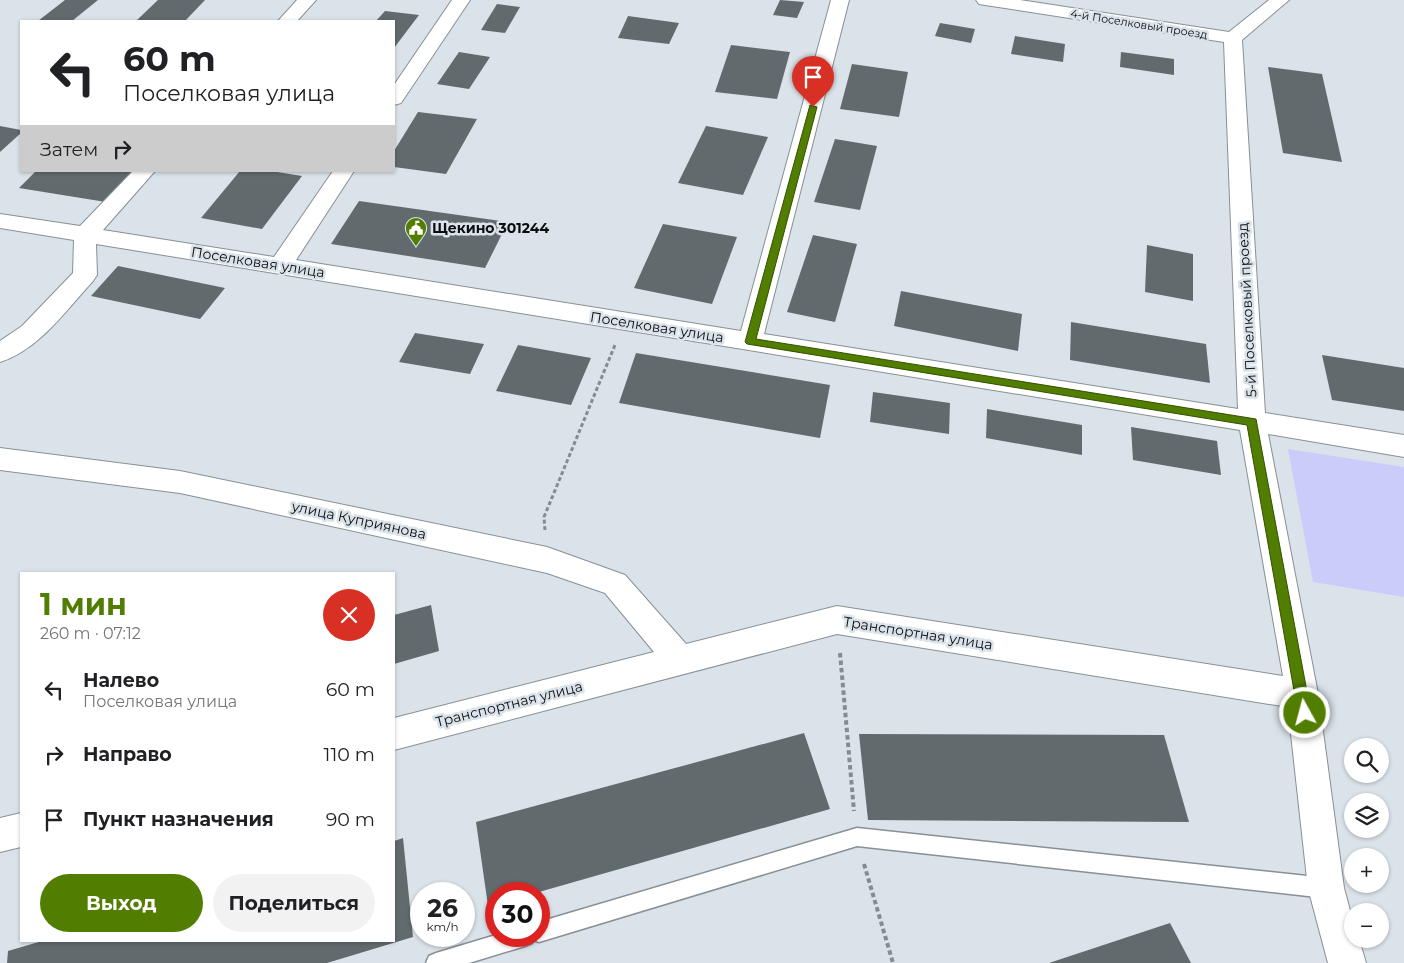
<!DOCTYPE html>
<html lang="ru">
<meta charset="utf-8">
<style>
:root{--surface:#fff;--page:#f2f2f2;--text:#202124;--muted:#757577;--accent:#517d00}
body{margin:0;font-family:Montserrat,sans-serif;background:var(--page);color:var(--text);height:100vh;display:flex;flex-direction:column;font-size:19px;white-space:nowrap}
*{box-sizing:border-box;margin:0}
p{font-size:16px;color:var(--muted)}
.icon{flex:none;width:28px;height:28px;fill:none;stroke:currentColor;stroke-width:2;stroke-linecap:round;stroke-linejoin:round}
.map{position:relative;flex:1;overflow:hidden}
.side{position:absolute;left:20px;top:572px;width:375px;height:370px;display:flex;flex-direction:column;background:var(--surface);border-radius:0px;box-shadow:0 1px 4px #0004}
.side>*{flex:none}
.guide{position:absolute;left:20px;top:20px;width:375px;height:152px;border-radius:0px;box-shadow:0 1px 4px #0004;background:#fff;color:var(--text);overflow:hidden}
.tools{position:absolute;left:1344px;top:738px;display:grid;gap:10px}
.tools a{display:grid;place-items:center;width:45px;height:45px;border-radius:50%;background:var(--surface);box-shadow:0 1px 4px #0004;font-size:25px}
.speed{position:absolute;left:410px;top:882px;display:flex;gap:10px;font-size:25px;font-weight:700;text-align:center}
.speed>*{display:grid;place-content:center;width:65px;height:65px;border-radius:50%;background:var(--surface);box-shadow:0 1px 4px #0004;line-height:1}
.speed small{font-size:12px;font-weight:400}
.speed .limit{border:8px solid #d22;background:#fff;color:#111}
.pin{position:absolute;display:grid;place-items:center;width:42px;height:42px;color:#fff;margin:-51px -21px;border-radius:50% 50% 50% 0;rotate:-45deg;box-shadow:0 0 5px #0007}
.pin .icon{rotate:45deg}
.me{position:absolute;width:55px;margin:-28px;rotate:353deg;stroke-linejoin:round;filter:drop-shadow(0 0 4px #0008)}
.turn{display:flex;align-items:center;gap:18px;height:105px;padding:0 20px;font-size:22px}
.turn .icon{width:65px;height:65px;stroke-width:2.5}
.turn b{display:block;font-size:35px;line-height:42px}
.then{display:flex;align-items:center;height:48px;padding:0 20px;background:#0003;gap:10px;font-size:19px}
.round{display:grid;place-items:center;flex:none;width:52px;height:52px;border-radius:26px;background:var(--page)}
.headline{display:flex;align-items:center;justify-content:space-between;height:85px;padding:0 20px}
h1{font-size:30px;font-weight:700;line-height:38px;color:var(--accent)}
.button{display:flex;gap:10px;margin-top:auto;padding:10px 20px}
.button a{flex:1;height:58px;border-radius:30px;background:var(--accent);color:#fff;font-size:20px;font-weight:700;line-height:58px;text-align:center}
.button a+a{background:var(--page);color:var(--text)}
ul{padding:0;list-style:none}
li{display:flex;align-items:center;gap:15px;height:65px;padding:0 20px}
li div{flex:1}
li b{display:block;font-size:19px}
li em{font-style:normal}
.map>svg:first-child{display:block}
.green{fill:#caccfa}
.building{fill:#616b6e}
.lines{fill:none;stroke-linecap:round;stroke-linejoin:round}
.lane-casing{stroke:#889096;stroke-width:3}
.street-casing{stroke:#889096;stroke-width:2}
.path-far1{stroke:#858b90;stroke-width:3;stroke-dasharray:4 2.5;stroke-linecap:butt}
.path{stroke:#858b90;stroke-width:4;stroke-dasharray:4.5 3;stroke-linecap:butt}
.lane{fill:#fff;fill-rule:evenodd}
.street{fill:#fff;fill-rule:evenodd}
.route{fill:#517d00;stroke:#355100}
.labels{text-anchor:middle;stroke-width:5;stroke-linejoin:round;paint-order:stroke}
.far-street-label{font-size:11px;fill:#0b0d10;stroke:#dae3e9}
.poi-label{font-size:14px;font-weight:bold;fill:#0b0d10;stroke:#dae3e9;text-anchor:start}
.street-label{font-size:14px;fill:#0b0d10;stroke:#dae3e9}
</style>
<div class="map">
<svg width="1404" height="963" viewBox="0 0 1404 963">
<rect width="100%" height="100%" fill="#dae3e9"/>
<!-- green -->
<polygon class="green" points="1288,449 1404,467 1404,597 1313,582"/>
<!-- building -->
<g class="building">
<polygon points="65,0 98,0 72,21 38,21"/>
<polygon points="158,0 205,0 185,21 136,21"/>
<polygon points="780,0 804,2 797,18 773,15"/>
<polygon points="497,4 520,7 505,33 481,30"/>
<polygon points="385,11 419,15 394,48 394,21 376,21"/>
<polygon points="628,16 679,23 669,44 618,38"/>
<polygon points="940,23 975,29 971,43 935,36"/>
<polygon points="1015,36 1065,44 1063,62 1011,54"/>
<polygon points="731,45 790,52 777,99 715,92"/>
<polygon points="459,52 490,57 469,89 437,84"/>
<polygon points="1121,52 1174,59 1174,75 1120,67"/>
<polygon points="852,64 908,72 899,117 840,109"/>
<polygon points="1268,67 1322,74 1342,162 1283,153"/>
<polygon points="418,112 477,119 446,174 394,167 394,151"/>
<polygon points="0,126 21,130 21,133 0,152"/>
<polygon points="706,126 768,137 743,195 678,183"/>
<polygon points="835,139 877,146 860,210 814,202"/>
<polygon points="36,171 131,171 139,172 112,203 19,188"/>
<polygon points="240,171 271,171 302,176 262,229 201,218"/>
<polygon points="359,201 508,222 485,268 331,244"/>
<polygon points="663,224 737,237 712,304 634,288"/>
<polygon points="813,235 857,244 835,322 787,312"/>
<polygon points="1147,245 1193,254 1193,301 1145,292"/>
<polygon points="118,266 225,288 200,319 91,296"/>
<polygon points="901,291 1022,314 1018,351 894,326"/>
<polygon points="1071,322 1206,344 1210,383 1070,360"/>
<polygon points="415,333 484,344 470,374 399,362"/>
<polygon points="518,345 591,358 571,405 496,391"/>
<polygon points="636,353 830,385 820,438 619,403"/>
<polygon points="1322,355 1404,368 1404,411 1332,400"/>
<polygon points="873,392 950,403 949,434 870,422"/>
<polygon points="987,409 1082,425 1082,455 986,438"/>
<polygon points="1131,427 1217,441 1221,475 1133,460"/>
<polygon points="431,605 439,651 394,664 394,615"/>
<polygon points="804,733 830,809 532,894 496,894 496,904 488,906 476,822"/>
<polygon points="859,734 1164,735 1189,822 868,820"/>
<polygon points="403,838 413,937 327,963 7,963 8,951 42,941 394,941 394,841"/>
<polygon points="1170,923 1191,963 1049,963"/>
</g>
<g class="lines">
<!-- lane casing -->
<g class="lane-casing">
<polygon id="lane" points="857,828 1326,878 1333,881 1336,888 1333,895 1326,898 857,846 539,942 533,940 532,943 525,946 469,963 426,963 429,956 436,953 496,935 539,936 539,922"/>
</g>
<!-- street casing -->
<g class="street-casing">
<g id="street">
<polygon points="297,0 316,0 297,21 278,21"/>
<polygon points="452,0 470,0 401,103 394,105 394,85"/>
<path d="M831,0h18l-85,334 474,75 -14,-367 -239,-37 -6,-1 -3,-4h44l209,32 40,-32h20l-47,40 23,373 139,22v22l-136,-23 50,260 26,194 8,30v21h7l7,24h-38l-20,-75 -20,-181 -451,-73 -443,116v-32l260,-66 -49,-59 -58,-20 -367,-80 -180,-23v-22l180,23 367,76 78,28 61,69 151,-38 446,70 -43,-246 -1144,-186 1,31 -4,6c-26,28 -54,69 -93,81v-21l22,-15 51,-53 1,-33 -74,-12v-14l80,12 53,-55h22l-52,59 171,27 59,-86h21l-58,89 445,71z"/>
<polygon points="21,813 21,847 0,852 0,818"/>
</g>
</g>
<!-- path-far1 -->
<polyline class="path-far1" points="545,530 544,517 615,345"/>
<!-- path -->
<g class="path">
<polyline points="840,653 854,811"/>
<polyline points="864,864 893,963"/>
</g>
<!-- lane -->
<use href="#lane" class="lane"/>
<!-- street -->
<use href="#street" class="street"/>
</g>
<!-- route -->
<polygon class="route" points="810,105 817,107 756,339 1256,419 1311,713 1309,718 1305,720 1300,718 1298,713 1247,425 747,344 745,342"/>
<!-- icons -->
<defs>
<g id="civic-pin" transform="scale(1.125)"><path d="M0 17L-7.5 6A9.5 9.5 0 1 1 7.5 6Z" fill="#517d00" stroke="#dae3e9"/><path d="M-.6-6.5H3V-4.5H.6V-3L4-1V1h2V6H-6V1h2V-1L-.6-3ZM-1.2 2.5V6h2.4V2.5Z" fill="#fff"/></g>
</defs>
<g fill-rule="evenodd">
<use href="#civic-pin" x="416" y="228"/>
</g>
<g class="labels">
<!-- far-street labels -->
<g class="far-street-label">
<text transform="translate(1139 24) rotate(9)" y="4">4-й Поселковый проезд</text>
</g>
<!-- poi labels -->
<g class="poi-label">
<text x="432" y="233">Щекино 301244</text>
</g>
<!-- street labels -->
<g class="street-label">
<text transform="translate(258 262) rotate(9)" y="5">Поселковая улица</text>
<text transform="translate(1247 310) rotate(-93)" y="5">5-й Поселковый проезд</text>
<text transform="translate(657 327) rotate(9)" y="5">Поселковая улица</text>
<text transform="translate(359 520) rotate(12)" y="5">улица Куприянова</text>
<text transform="translate(918 633) rotate(9)" y="5">Транспортная улица</text>
<text transform="translate(509 704) rotate(-14)" y="5">Транспортная улица</text>
</g>
</g>
</svg>
<div class="tools">
<a><svg class="icon" aria-label="search" viewBox="0 0 24 24"><circle cx="10" cy="10" r="6"/><path d="M15 15l6 6"/></svg></a>
<a><svg class="icon" aria-label="layers" viewBox="0 0 24 24"><path d="M12 4l9 5-9 5-9-5zM3 14l9 5 9-5"/></svg></a>
<a>+</a>
<a>−</a>
</div>
<div class="speed"><div>26<small>km/h</small></div><div class="limit">30</div></div>
<div class="pin" style="left:813px;top:107px;background:#d93025"><svg class="icon" aria-label="arrive" viewBox="0 0 24 24"><path d="M6 21V4h12l-3 4 3 4H6"/></svg></div>
<svg class="me" style="left:1305px;top:713px" viewBox="-20 -20 40 40"><circle r="17" fill="#517d00" stroke="#fff" stroke-width="3"/><path d="M0-11L8 9 0 5-8 9z" fill="#fff"/></svg>
<div class="guide">
<div class="turn"><svg class="icon" aria-label="left" viewBox="0 0 24 24"><path d="M17 20v-9H6M10 6l-5 5 5 5"/></svg><div><b>60 m</b>Поселковая улица</div></div>
<div class="then">Затем<svg class="icon" aria-label="right" viewBox="0 0 24 24"><path d="M7 20v-9h11M14 6l5 5-5 5"/></svg></div>
</div>
<section class="side">
<div class="headline"><div><h1>1 мин</h1><p>260 m · 07:12</p></div><a class="round" style="background:#d93025;color:#fff"><svg class="icon" aria-label="close" viewBox="0 0 24 24"><path d="M6 6l12 12M18 6L6 18"/></svg></a></div>
<ul>
<li><svg class="icon" aria-label="left" viewBox="0 0 24 24"><path d="M17 20v-9H6M10 6l-5 5 5 5"/></svg><div><b>Налево</b><p>Поселковая улица</p></div><em>60 m</em></li>
<li><svg class="icon" aria-label="right" viewBox="0 0 24 24"><path d="M7 20v-9h11M14 6l5 5-5 5"/></svg><div><b>Направо</b></div><em>110 m</em></li>
<li><svg class="icon" aria-label="arrive" viewBox="0 0 24 24"><path d="M6 21V4h12l-3 4 3 4H6"/></svg><div><b>Пункт назначения</b></div><em>90 m</em></li>
</ul>
<div class="button"><a>Выход</a><a>Поделиться</a></div>
</section>
</div>
